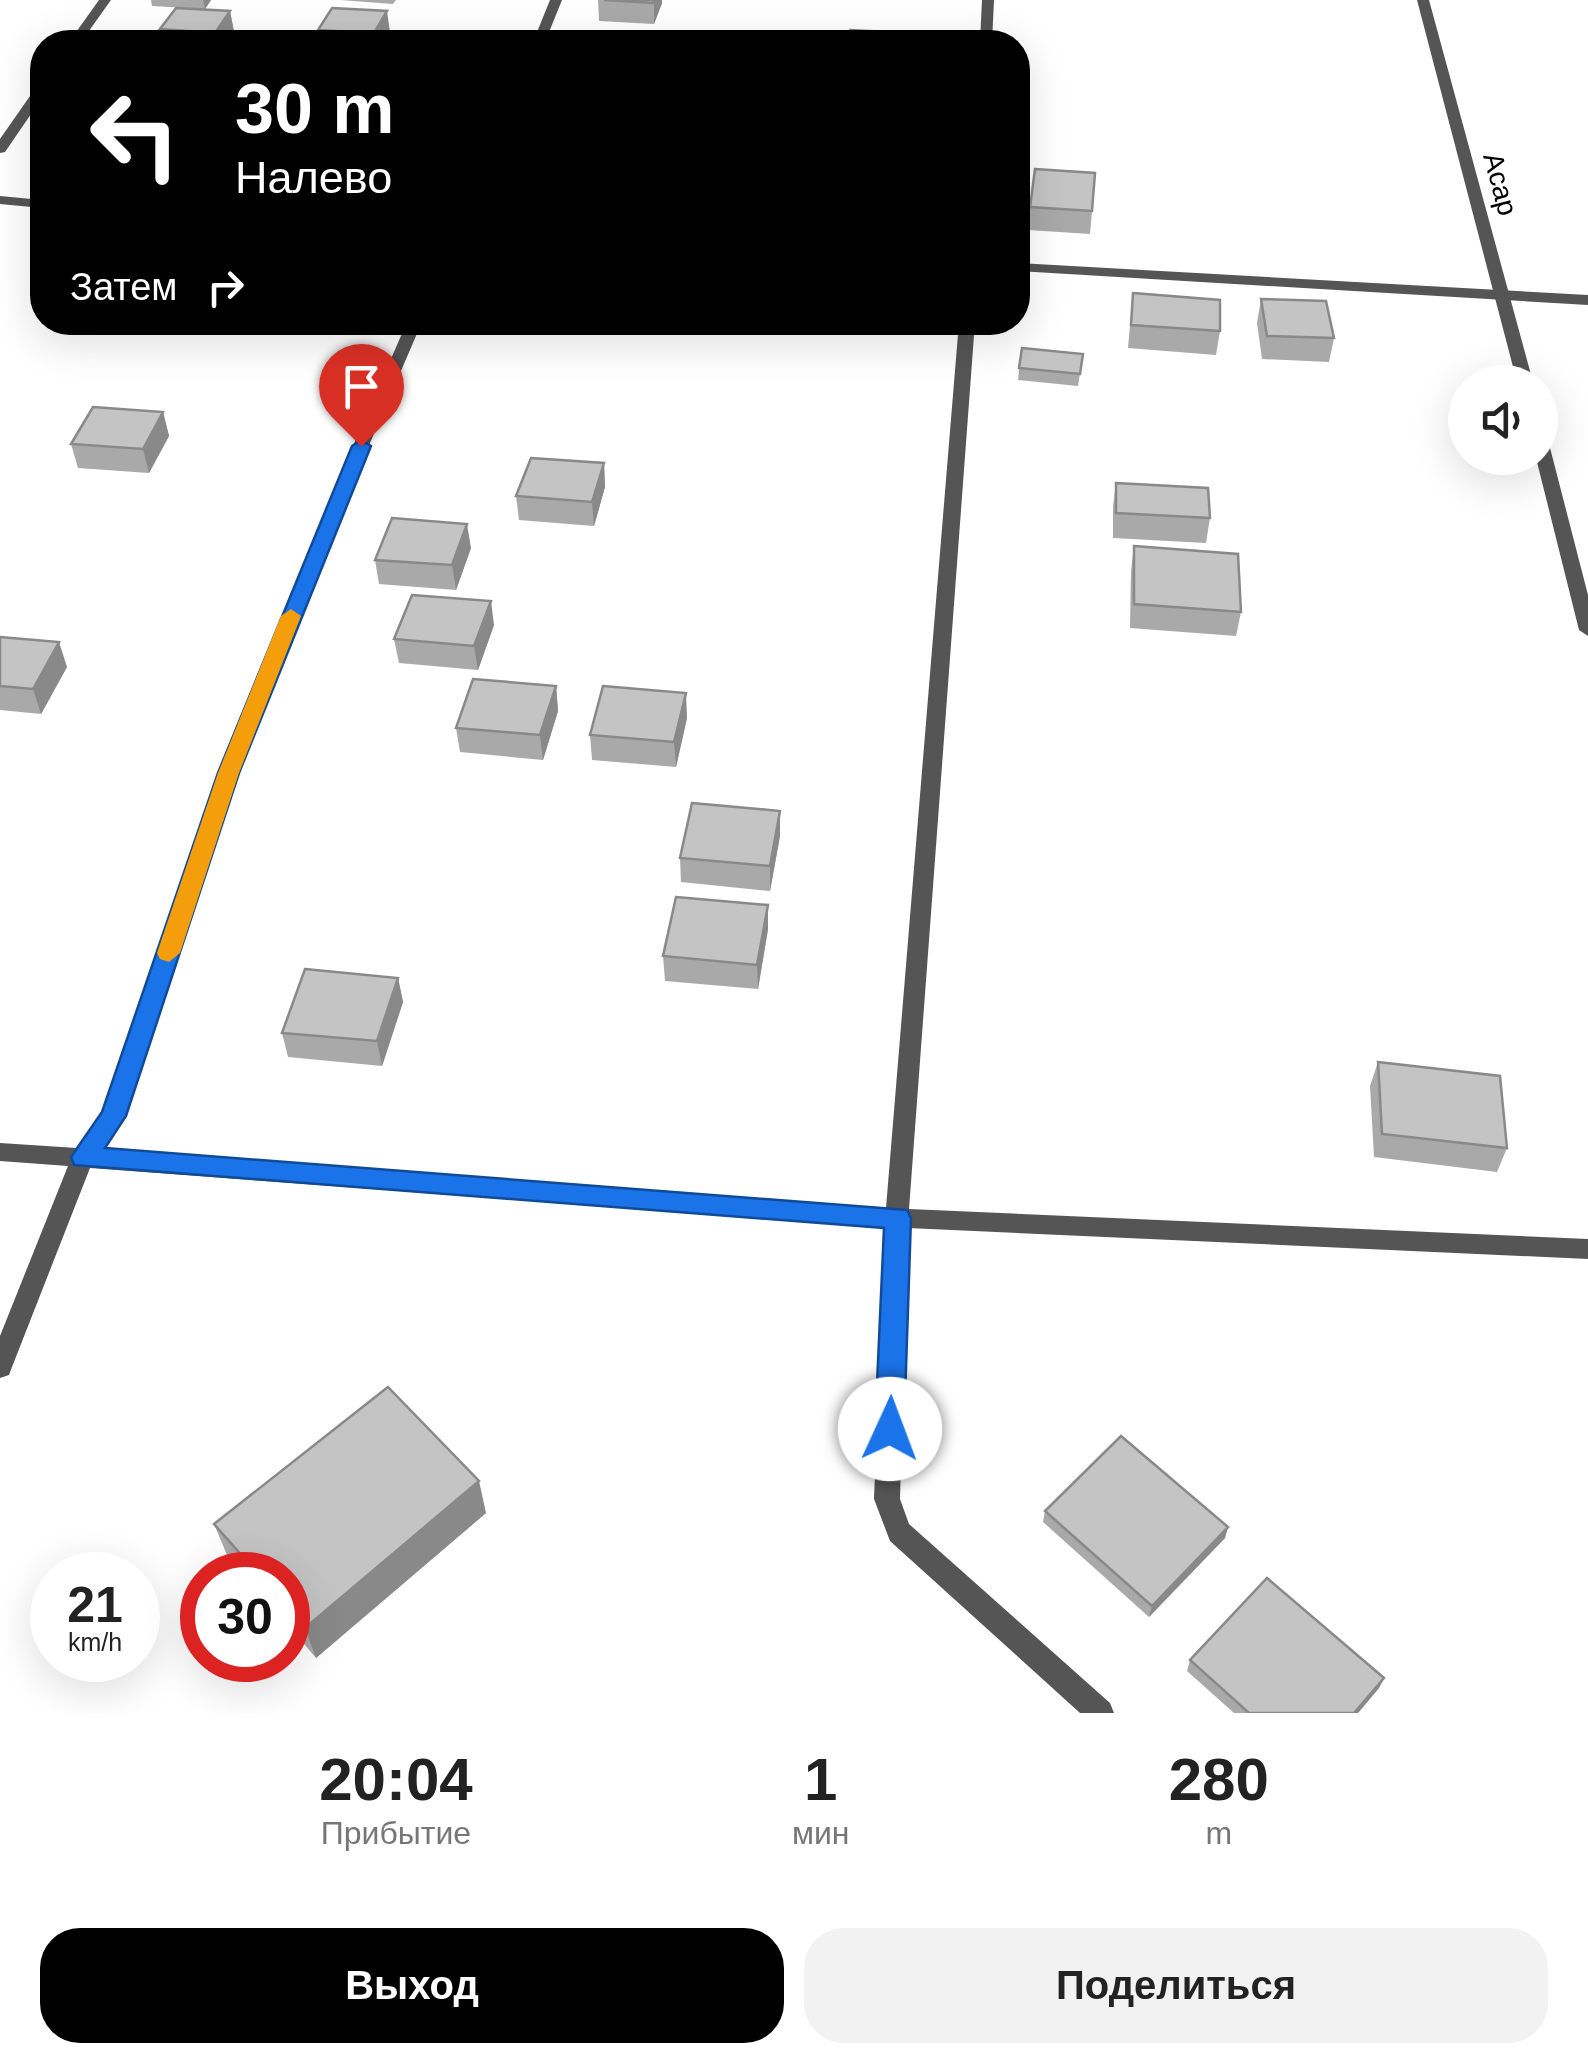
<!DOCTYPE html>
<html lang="ru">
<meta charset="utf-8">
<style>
:root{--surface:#fff;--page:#f2f2f2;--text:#222;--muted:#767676;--accent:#000}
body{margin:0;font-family:Helvetica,sans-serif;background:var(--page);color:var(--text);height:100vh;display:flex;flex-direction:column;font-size:38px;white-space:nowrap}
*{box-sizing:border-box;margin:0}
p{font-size:32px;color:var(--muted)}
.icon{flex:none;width:55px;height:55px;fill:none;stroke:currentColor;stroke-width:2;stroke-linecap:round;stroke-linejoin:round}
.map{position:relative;height:1713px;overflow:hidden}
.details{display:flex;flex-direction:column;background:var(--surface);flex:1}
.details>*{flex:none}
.hud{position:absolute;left:30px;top:30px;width:1000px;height:305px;border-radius:40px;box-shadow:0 10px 40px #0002;background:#000;color:#fff;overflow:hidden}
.controls{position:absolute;left:1448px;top:365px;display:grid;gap:20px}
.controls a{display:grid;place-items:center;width:110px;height:110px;border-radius:50%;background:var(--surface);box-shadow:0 10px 40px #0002;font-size:50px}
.speed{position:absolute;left:30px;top:1552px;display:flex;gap:20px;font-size:50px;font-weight:700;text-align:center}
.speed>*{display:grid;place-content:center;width:130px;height:130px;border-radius:50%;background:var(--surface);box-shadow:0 10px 40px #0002;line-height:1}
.speed small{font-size:25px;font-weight:400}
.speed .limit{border:15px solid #d22;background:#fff;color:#111}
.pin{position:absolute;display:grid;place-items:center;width:85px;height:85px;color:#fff;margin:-102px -42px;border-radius:50% 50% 50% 0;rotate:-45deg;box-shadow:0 0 10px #0007}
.pin .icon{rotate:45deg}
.me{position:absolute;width:110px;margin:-55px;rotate:2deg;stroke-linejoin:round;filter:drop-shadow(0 0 8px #0008)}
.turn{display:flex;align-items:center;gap:35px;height:210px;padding:0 40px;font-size:45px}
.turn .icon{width:130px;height:130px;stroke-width:2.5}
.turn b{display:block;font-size:70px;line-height:85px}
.then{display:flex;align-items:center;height:95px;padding:0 40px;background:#0003;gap:20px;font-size:38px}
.eta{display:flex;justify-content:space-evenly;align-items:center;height:170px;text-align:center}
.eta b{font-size:60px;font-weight:700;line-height:70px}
.action{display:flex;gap:20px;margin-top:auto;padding:20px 40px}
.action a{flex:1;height:115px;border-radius:40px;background:var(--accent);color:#fff;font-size:40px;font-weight:700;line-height:115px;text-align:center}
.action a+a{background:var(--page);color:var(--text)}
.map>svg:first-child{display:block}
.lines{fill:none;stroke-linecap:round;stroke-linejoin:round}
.lane{fill:#555;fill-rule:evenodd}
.street{fill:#555;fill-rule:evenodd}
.wall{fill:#a9a9a9}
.shaded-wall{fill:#898989}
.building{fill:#c4c4c4;stroke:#898989;stroke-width:2.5}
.route{fill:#1a73e8;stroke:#114b97;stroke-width:2.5}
.slow{fill:#f59e0b}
.labels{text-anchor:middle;stroke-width:8;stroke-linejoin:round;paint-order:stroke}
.far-street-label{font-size:28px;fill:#000;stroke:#fff}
</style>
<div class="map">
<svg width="1588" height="1713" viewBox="0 0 1588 1713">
<rect width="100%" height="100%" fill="#fff"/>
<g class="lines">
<!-- lane -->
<g class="lane">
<polygon points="0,196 42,200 42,208 0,204"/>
<polygon points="1018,263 1588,295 1588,305 1018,271"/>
</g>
<!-- street -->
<g class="street">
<polygon points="99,0 111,0 81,42 69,42"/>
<polygon points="550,0 562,0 545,42 533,42"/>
<polygon points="982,0 994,0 992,42 980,42"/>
<polygon points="1417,0 1429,0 1533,382 1517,382"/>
<polygon points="42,85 42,98 5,152 0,153 0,139 37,86"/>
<polygon points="407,322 422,322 342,508 239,773 125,1116 101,1150 886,1208 959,322 975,322 909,1209 1588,1239 1588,1259 908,1228 900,1499 909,1524 1110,1703 1114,1713 1080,1713 890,1541 874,1499 885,1227 90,1168 12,1367 9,1375 0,1378 0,1336 68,1166 0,1161 0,1143 77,1148 104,1112 219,773 326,508"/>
<polygon points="1540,435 1548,440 1588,595 1588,636 1579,630 1536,458 1540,458"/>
</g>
</g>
<!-- wall -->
<g class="wall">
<polygon points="151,0 211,0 205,9 152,6"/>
<polygon points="340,0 396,0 393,4"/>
<polygon points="598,0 662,0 662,3 654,24 599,21"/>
<polygon points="230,11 234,32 227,42 162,42 160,29"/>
<polygon points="318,30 390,32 384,42 320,42"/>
<polygon points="1030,207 1092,211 1090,234 1028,230"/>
<polygon points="1133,293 1220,331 1216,355 1128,348"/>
<polygon points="1261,299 1334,338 1329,362 1262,359 1257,323"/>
<polygon points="1083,354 1078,386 1018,380 1019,368"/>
<polygon points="163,412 169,436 149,473 78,468 71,444"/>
<polygon points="604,463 605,487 594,526 519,520 516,496"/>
<polygon points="1116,483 1210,518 1206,543 1113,538 1113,507"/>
<polygon points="1134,546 1241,612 1236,636 1130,628 1131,571"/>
<polygon points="471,548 456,590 379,584 375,560"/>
<polygon points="494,625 478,670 399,663 394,639"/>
<polygon points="0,637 67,667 41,714 0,710"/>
<polygon points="556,686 558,711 543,760 460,752 456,728"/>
<polygon points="687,718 676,767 592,760 590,735"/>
<polygon points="780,836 770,891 681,882 680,858"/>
<polygon points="768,905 768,929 758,989 665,981 663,956"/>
<polygon points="398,978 403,1002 382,1066 288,1057 282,1033"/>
<polygon points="1378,1062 1507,1148 1497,1172 1374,1157 1370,1086"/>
<polygon points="1045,1511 1228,1527 1225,1538 1149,1617 1043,1522"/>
<polygon points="486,1513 316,1658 288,1625 288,1575 244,1575 227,1555 214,1524"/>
<polygon points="1190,1660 1384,1678 1379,1688 1358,1713 1234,1713 1187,1671"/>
</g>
<!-- shaded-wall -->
<g class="shaded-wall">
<polygon points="203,0 211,0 205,9"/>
<polygon points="654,0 662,0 662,3 654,24"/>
<polygon points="230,11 234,32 227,42 217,42 215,33"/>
<polygon points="387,11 390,32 384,42 375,42 374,33"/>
<polygon points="163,412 169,436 149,473 143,449"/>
<polygon points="604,463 605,487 594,526 592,502"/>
<polygon points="467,524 471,548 456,590 452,565"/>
<polygon points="491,601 494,625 478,670 474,646"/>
<polygon points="59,642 67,667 41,714 33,689"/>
<polygon points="556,686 558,711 543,760 540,735"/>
<polygon points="686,693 687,718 676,767 674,742"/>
<polygon points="780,811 780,836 770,891 770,866"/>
<polygon points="768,905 768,929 758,989 757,965"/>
<polygon points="398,978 403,1002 382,1066 377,1041"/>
<polygon points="479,1481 486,1513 316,1658 305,1628"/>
<polygon points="1228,1527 1225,1538 1149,1617 1152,1606"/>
<polygon points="1384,1678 1379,1688 1358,1713 1354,1713"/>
</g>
<!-- building -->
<g class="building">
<polygon points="604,0 654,0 653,3"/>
<polygon points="176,8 230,11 215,33 160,29"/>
<polygon points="332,8 387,11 374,33 318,30"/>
<polygon points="850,30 908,33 906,42 847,42"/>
<polygon points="1035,169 1095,173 1092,211 1030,207"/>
<polygon points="1133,293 1220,300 1220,331 1131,325"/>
<polygon points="1261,299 1326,301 1334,338 1267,336"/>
<polygon points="1022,348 1083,354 1080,374 1019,368"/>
<polygon points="93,407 163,412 143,449 71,444"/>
<polygon points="531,458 604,463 592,502 516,496"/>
<polygon points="1116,483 1208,488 1210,518 1116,513"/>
<polygon points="392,518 467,524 452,565 375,560"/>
<polygon points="1134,546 1238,554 1241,612 1134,604"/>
<polygon points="412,595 491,601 474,646 394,639"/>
<polygon points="0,637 59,642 33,689 0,686"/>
<polygon points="473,679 556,686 540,735 456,728"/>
<polygon points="603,686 686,693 674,742 590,735"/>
<polygon points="692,803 780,811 770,866 680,858"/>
<polygon points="676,897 768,905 757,965 663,956"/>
<polygon points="305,969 398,978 377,1041 282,1033"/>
<polygon points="1378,1062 1500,1076 1507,1148 1382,1134"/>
<polygon points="388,1387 479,1481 305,1628 288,1608 288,1575 259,1575 214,1524"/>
<polygon points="1121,1436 1228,1527 1152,1606 1045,1511"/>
<polygon points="1267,1578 1384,1678 1354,1713 1249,1713 1190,1660"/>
</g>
<!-- route -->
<polygon class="route" points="361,440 371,446 239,773 126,1116 105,1148 907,1210 911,1218 904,1429 900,1438 890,1442 879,1438 875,1429 884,1228 74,1165 71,1157 102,1112 218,773 352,446"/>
<!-- slow -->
<polygon class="slow" points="291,609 301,616 239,773 180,953 169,962 160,959 157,953 218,773 281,616"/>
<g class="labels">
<!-- far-street labels -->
<g class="far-street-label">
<text transform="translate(1501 184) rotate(75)" y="10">Асар</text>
</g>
</g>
</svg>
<div class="controls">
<a><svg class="icon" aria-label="sound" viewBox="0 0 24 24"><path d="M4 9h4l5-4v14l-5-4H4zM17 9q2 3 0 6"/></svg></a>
</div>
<div class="speed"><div>21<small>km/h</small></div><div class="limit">30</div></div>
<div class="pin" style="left:361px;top:446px;background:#d93025"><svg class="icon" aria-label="arrive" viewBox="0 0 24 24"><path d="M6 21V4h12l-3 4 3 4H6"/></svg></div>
<svg class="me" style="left:890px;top:1429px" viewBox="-20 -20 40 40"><circle r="19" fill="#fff"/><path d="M0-13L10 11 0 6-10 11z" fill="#1a73e8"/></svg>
<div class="hud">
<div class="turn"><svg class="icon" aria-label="left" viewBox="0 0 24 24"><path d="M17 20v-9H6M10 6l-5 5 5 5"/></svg><div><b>30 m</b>Налево</div></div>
<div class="then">Затем<svg class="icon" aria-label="right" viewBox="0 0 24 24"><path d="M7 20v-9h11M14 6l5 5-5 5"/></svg></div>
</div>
</div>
<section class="details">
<div class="eta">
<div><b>20:04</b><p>Прибытие</p></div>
<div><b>1</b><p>мин</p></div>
<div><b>280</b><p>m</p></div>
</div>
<div class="action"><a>Выход</a><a>Поделиться</a></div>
</section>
